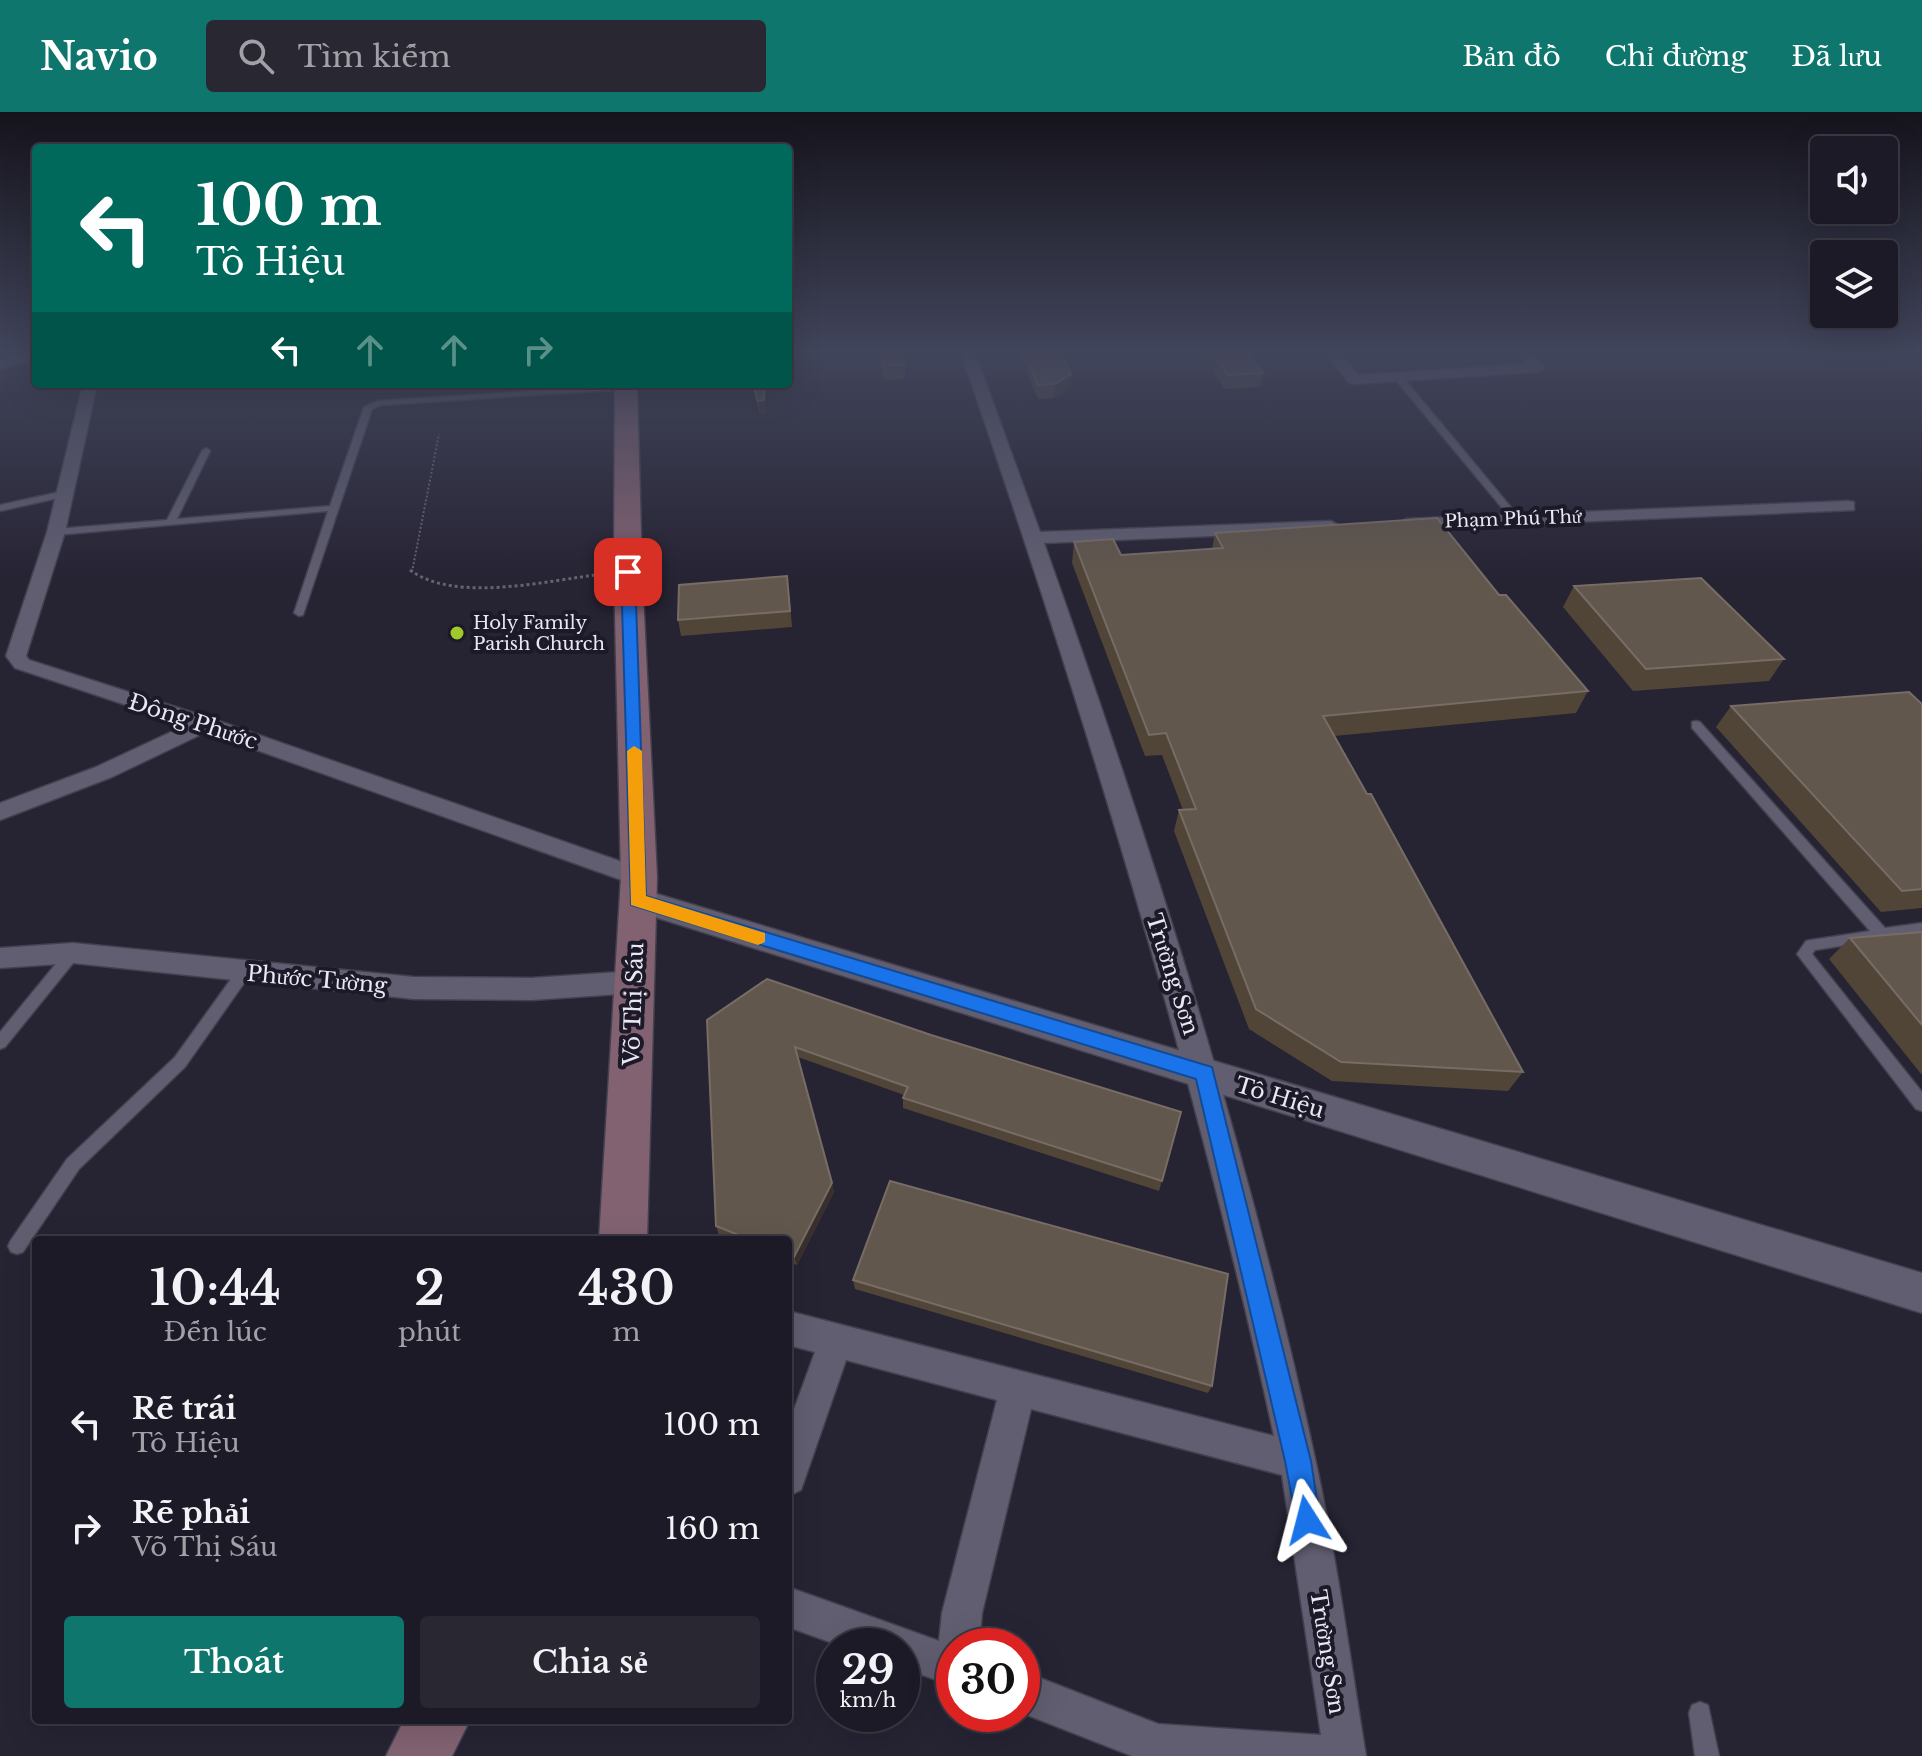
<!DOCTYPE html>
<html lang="vi">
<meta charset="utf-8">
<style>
:root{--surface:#1c1a26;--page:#292732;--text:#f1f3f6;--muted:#a0a1a7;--line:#3a3843;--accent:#0f766e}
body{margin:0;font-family:"Libre Baskerville",serif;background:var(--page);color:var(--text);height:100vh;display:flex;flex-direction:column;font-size:30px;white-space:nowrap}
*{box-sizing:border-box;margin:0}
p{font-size:26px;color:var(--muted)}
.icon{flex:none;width:44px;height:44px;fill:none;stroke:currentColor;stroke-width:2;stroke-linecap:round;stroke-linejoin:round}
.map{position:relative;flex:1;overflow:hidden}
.side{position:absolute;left:32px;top:1124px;width:760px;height:488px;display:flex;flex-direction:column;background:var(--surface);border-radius:8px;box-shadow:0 8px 32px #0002,0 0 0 2px var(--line)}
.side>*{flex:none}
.top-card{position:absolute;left:32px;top:32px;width:760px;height:244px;border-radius:8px;box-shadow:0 8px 32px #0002,0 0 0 2px var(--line);background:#00695c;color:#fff;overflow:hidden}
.tools{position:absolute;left:1810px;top:24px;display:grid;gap:16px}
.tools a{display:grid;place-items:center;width:88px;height:88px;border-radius:8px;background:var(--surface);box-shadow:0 8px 32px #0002,0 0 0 2px var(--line);font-size:40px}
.speed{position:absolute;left:816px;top:1516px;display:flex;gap:16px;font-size:40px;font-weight:700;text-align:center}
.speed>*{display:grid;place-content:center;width:104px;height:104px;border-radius:50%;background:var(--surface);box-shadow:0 8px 32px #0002,0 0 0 2px var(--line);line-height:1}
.speed small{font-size:20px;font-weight:400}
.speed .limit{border:12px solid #d22;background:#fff;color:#111}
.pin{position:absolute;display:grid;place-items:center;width:68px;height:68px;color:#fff;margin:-34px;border-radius:16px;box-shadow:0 4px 12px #0006}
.me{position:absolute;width:88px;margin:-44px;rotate:351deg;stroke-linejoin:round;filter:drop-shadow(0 0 6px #0008)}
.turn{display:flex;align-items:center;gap:28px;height:168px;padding:0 32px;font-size:36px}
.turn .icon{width:104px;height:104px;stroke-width:2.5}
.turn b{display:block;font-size:56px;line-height:68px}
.lanes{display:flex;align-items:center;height:76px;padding:0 32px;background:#0003;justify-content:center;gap:40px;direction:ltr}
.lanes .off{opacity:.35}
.eta{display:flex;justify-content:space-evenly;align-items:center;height:136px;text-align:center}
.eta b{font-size:48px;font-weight:600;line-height:56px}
.cta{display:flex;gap:16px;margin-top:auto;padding:16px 32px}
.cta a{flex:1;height:92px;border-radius:8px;background:var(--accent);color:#fff;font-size:32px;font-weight:600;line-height:92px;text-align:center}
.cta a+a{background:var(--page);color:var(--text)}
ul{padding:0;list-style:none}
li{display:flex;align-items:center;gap:24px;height:104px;padding:0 32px}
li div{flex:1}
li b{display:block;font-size:30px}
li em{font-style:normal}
header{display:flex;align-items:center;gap:48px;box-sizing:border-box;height:112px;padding:0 40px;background:var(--accent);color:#fff}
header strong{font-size:38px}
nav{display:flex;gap:44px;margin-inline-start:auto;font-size:28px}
.search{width:560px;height:72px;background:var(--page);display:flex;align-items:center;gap:20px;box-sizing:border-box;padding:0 28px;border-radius:8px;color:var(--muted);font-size:30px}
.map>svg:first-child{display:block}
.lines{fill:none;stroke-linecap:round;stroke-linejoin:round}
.service-casing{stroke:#43414f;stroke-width:3}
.minor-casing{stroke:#43414f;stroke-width:3}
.tertiary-casing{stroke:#43414f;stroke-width:3}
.secondary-casing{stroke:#43414f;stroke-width:3}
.path-far1{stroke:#656271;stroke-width:2;stroke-dasharray:2 2;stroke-linecap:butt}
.path{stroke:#656271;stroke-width:3;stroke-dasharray:3 3;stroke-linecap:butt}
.service{fill:#615e71;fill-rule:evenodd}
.minor{fill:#615e71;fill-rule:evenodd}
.tertiary{fill:#615e71;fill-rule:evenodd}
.secondary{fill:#826271;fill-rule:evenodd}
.wall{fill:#514538}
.shaded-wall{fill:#39302e}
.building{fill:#62574c;stroke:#776d66;stroke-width:2}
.route{fill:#1a73e8;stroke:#114b97;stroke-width:2}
.slow{fill:#f59e0b}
.poi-dot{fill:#a0c92c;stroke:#1c1929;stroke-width:3}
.labels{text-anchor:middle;stroke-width:8;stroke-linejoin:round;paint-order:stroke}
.far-street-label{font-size:18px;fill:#e8e7f2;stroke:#1c1929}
.far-poi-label{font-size:18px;fill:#e8e7f2;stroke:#1c1929;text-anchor:start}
.street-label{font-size:22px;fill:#e8e7f2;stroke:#1c1929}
</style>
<header>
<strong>Navio</strong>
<div class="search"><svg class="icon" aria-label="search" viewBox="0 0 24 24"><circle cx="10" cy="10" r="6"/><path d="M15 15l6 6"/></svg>Tìm kiếm</div>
<nav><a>Bản đồ</a><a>Chỉ đường</a><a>Đã lưu</a></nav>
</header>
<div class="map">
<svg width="1922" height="1644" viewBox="0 0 1922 1644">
<rect width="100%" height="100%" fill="#262333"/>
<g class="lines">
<!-- service casing -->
<g class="service-casing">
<g id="service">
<polygon points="1395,263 1401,263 1519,405 1519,409 1513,409 1395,267"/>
<polygon points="626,273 630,275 629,277 382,293 372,297 303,503 299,504 294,501 328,399 56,423 51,420 56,417 167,408 202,339 206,336 210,339 177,407 330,394 364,295 378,289"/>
<polygon points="64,379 69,382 67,384 0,399 0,393"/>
<polygon points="1696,609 1700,610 1885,816 1922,811 1922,821 1815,838 1812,842 1922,980 1922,999 1916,997 1797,842 1806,829 1811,828 1870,819 1692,616 1692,610"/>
<polygon points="73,835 78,837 80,841 78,845 5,935 0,937 0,920 68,837"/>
<polygon points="244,854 249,856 251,860 249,864 185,955 79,1057 23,1140 17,1142 11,1140 8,1134 11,1128 67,1047 175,945 239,856"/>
<polygon points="1700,1590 1708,1593 1719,1644 1695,1644 1689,1601 1692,1593"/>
</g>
</g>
<!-- minor casing -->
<g class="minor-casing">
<g id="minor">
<polygon points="30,238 36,238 36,246 0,257 0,248"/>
<path d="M960,238h14l66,182 291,-11 9,5 -9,5 -287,12c107,301 205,608 272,920 21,97 34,195 50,293h-234l-110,-43v-42l136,53 163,11 -39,-260 -251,-66 -49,204 -3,33h-25v40l-52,-18v-22h-61l-53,-19v-40l151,54 3,-28 55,-213 -151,-40 -45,130 -13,6v-70l27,-74 -27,-7v-34l486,125c-80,-369 -191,-729 -314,-1086z"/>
<polygon points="1323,238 1338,238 1358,263 1527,252 1514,238 1529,238 1545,256 1538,260 1354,272 1349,271"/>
<polygon points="83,272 97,272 65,420 26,544 29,548 213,607 648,759 651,765 648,771 630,771 206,620 112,665 0,708 0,691 96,655 186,613 15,556 6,544 47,420"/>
<polygon points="1848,389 1854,390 1854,398 1406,417 1397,412 1406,407"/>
<polygon points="73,831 414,865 532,866 634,859 644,862 647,870 644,878 634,881 532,888 414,887 73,851 0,856 0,836"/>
</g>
</g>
<!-- tertiary casing -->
<g class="tertiary-casing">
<polygon id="tertiary" points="637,776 1922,1161 1922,1201 626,796 621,788 626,780"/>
</g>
<!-- secondary casing -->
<g class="secondary-casing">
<g id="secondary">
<polygon points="615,272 637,272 642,460 657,765 647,1128 599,1128 621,765 614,460"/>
<polygon points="404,1608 470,1608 452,1644 386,1644"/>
</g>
</g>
<!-- path-far1 -->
<polyline class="path-far1" points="412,460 439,322"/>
<!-- path -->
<path class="path" d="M410,458c46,34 139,10 193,4"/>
<!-- service -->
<use href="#service" class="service"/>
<!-- minor -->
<use href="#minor" class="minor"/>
<!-- tertiary -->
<use href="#tertiary" class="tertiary"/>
<!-- secondary -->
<use href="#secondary" class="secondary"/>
</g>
<!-- wall -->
<g class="wall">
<polygon points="877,238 901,238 905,253 905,267 884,268"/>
<polygon points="1018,238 1061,238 1070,276 1054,286 1038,287"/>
<polygon points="1199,238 1246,238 1263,261 1260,275 1225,277"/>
<polygon points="751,272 765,272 766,301 760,302"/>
<polygon points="1215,421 1499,483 1588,579 1576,601 1334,624 1523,960 1508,979 1332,969 1249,917 1174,719 1179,698 1183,698 1162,643 1145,644 1072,451 1074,430 1121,443 1212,437"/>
<polygon points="1574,474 1784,547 1769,569 1633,579 1563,495"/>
<polygon points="789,480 792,515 681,524 678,508"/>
<polygon points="1922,592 1922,796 1881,800 1716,615 1731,594"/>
<polygon points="1922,820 1922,963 1829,847 1850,826"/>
<polygon points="767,867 931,923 1181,1000 1159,1079 903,996 903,986 904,983 798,945 834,1080 797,1153 788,1150 788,1128 732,1128 719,1123 716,1114"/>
<polygon points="853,1168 1212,1274 1208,1281 855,1177"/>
</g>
<!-- shaded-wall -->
<g class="shaded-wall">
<polygon points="1071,262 1070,276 1054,286 1055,272"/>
<polygon points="764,272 765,272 766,301 760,302 758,289"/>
<polygon points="832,1071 834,1080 797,1153 794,1145"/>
</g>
<!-- building -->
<g class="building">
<polygon points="879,238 901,238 905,253 883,254"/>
<polygon points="1024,238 1061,238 1071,262 1055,272 1038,273"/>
<polygon points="1211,238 1246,238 1263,261 1228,263"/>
<polygon points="753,272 764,272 764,288 758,289"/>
<polygon points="1437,406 1499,483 1506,483 1588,579 1323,604 1367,682 1371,682 1523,960 1341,950 1256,897 1179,698 1196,697 1166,621 1149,623 1074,430 1113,427 1121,443 1223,436 1215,421"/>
<polygon points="787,464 790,499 678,508 679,473"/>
<polygon points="1701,466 1784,547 1646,557 1574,474"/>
<polygon points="1909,580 1922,592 1922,777 1902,779 1731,594"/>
<polygon points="1922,820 1922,913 1850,826"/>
<polygon points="767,867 931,923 1181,1000 1162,1069 903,986 908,975 795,935 832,1071 794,1145 788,1142 788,1128 751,1128 716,1114 707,908"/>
<polygon points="890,1069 1228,1162 1212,1274 853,1168"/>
</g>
<!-- sky -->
<linearGradient id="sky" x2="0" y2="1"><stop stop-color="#15131c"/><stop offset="0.51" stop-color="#41455b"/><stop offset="1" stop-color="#41455b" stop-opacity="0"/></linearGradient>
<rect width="1922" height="469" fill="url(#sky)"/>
<!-- route -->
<polygon class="route" points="628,456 635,460 646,784 1212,955 1311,1349 1320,1408 1317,1418 1307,1422 1298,1418 1285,1349 1196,967 631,793 621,460"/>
<!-- slow -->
<polygon class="slow" points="634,634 642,639 646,784 765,821 765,830 758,833 631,793 627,639"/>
<!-- markers -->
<circle class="poi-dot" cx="457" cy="521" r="8"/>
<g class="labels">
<!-- far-street labels -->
<g class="far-street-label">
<text transform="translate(1513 407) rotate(-2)" y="6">Phạm Phú Thứ</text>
</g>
<!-- far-poi labels -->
<g class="far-poi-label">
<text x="473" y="517">Holy Family<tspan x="473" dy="21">Parish Church</tspan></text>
</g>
<!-- street labels -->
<g class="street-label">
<text transform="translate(193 609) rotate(18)" y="8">Đông Phước</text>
<text transform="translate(1173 862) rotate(72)" y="8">Trường Sơn</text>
<text transform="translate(317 867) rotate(5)" y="8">Phước Tường</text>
<text transform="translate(633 892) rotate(-88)" y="8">Võ Thị Sáu</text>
<text transform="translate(1280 985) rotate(17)" y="8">Tô Hiệu</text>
<text transform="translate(1328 1540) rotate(81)" y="8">Trường Sơn</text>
</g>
</g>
</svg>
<div class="tools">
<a><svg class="icon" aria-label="sound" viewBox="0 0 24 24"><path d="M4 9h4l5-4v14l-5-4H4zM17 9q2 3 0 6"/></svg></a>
<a><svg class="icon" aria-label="layers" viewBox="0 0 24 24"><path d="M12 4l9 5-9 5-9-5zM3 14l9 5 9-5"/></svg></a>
</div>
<div class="speed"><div>29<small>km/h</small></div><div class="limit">30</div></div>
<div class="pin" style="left:628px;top:460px;background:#d93025"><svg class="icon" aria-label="arrive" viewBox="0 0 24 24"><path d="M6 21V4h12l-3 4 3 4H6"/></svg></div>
<svg class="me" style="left:1307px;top:1408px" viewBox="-20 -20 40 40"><path d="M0-17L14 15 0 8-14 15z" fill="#1a73e8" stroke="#fff" stroke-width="4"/></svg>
<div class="top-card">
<div class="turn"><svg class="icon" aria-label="left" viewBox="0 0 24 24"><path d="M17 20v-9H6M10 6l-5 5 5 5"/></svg><div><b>100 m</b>Tô Hiệu</div></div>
<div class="lanes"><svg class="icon" aria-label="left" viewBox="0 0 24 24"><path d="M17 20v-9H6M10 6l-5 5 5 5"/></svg><svg class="icon off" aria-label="ahead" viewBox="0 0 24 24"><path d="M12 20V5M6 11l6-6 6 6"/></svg><svg class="icon off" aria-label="ahead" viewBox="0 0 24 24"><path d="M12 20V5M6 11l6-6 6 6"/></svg><svg class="icon off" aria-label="right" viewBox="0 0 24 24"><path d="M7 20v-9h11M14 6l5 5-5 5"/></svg></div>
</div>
<section class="side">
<div class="eta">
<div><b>10:44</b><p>Đến lúc</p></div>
<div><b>2</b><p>phút</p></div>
<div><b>430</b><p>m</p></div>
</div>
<ul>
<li><svg class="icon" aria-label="left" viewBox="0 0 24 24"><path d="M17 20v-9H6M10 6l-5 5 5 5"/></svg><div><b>Rẽ trái</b><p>Tô Hiệu</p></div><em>100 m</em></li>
<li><svg class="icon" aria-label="right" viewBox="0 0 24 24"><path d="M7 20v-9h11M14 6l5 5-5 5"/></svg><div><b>Rẽ phải</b><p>Võ Thị Sáu</p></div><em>160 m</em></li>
</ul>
<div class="cta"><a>Thoát</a><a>Chia sẻ</a></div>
</section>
</div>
